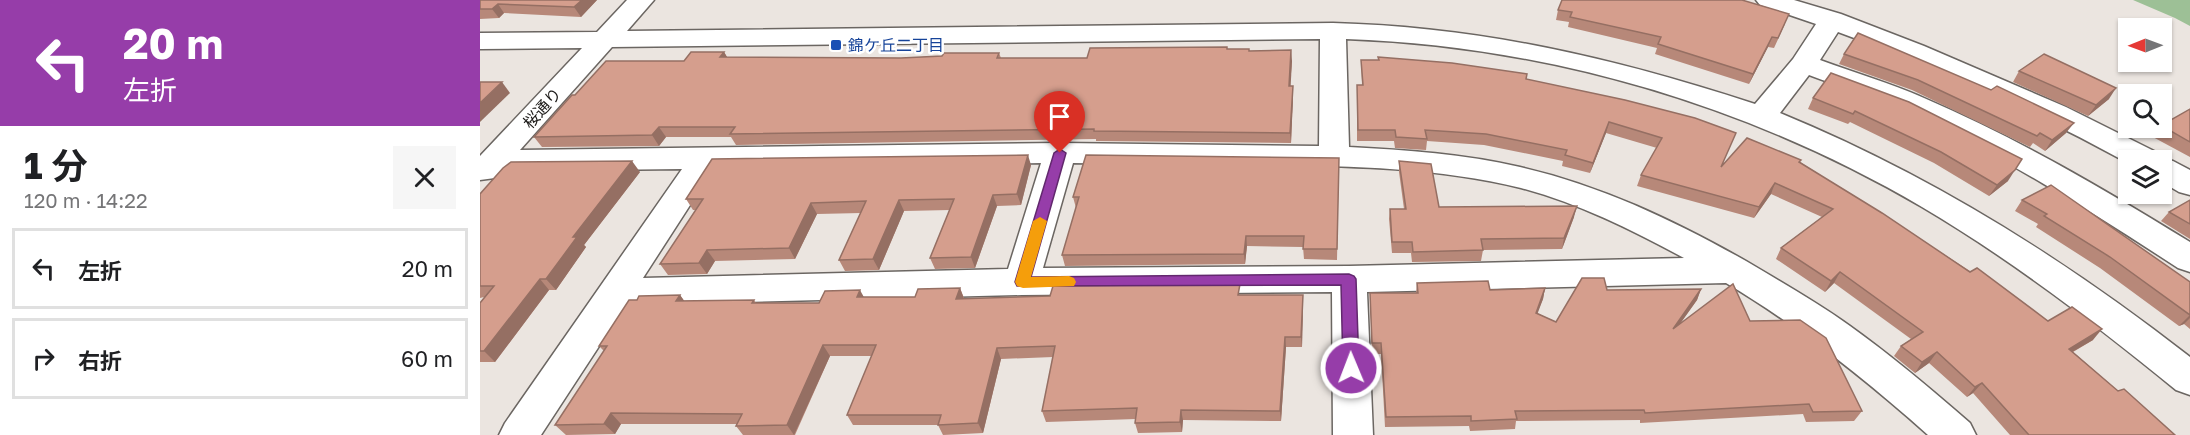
<!DOCTYPE html>
<html lang="ja">
<meta charset="utf-8">
<style>
:root{--surface:#fff;--page:#f6f6f6;--text:#202124;--muted:#757577;--line:#e0e0e0}
body{margin:0;font-family:"Golos Text","Noto Sans JP",sans-serif;background:var(--page);color:var(--text);height:100vh;display:flex;flex-direction:column;font-size:22px;white-space:nowrap}
*{box-sizing:border-box;margin:0}
p{font-size:20px;color:var(--muted)}
.icon{flex:none;width:33px;height:33px;fill:none;stroke:currentColor;stroke-width:2;stroke-linecap:round;stroke-linejoin:round}
.map{position:relative;flex:1;overflow:hidden}
.details{display:flex;flex-direction:column;background:var(--surface);width:480px}
.details>*{flex:none}
.guide{background:#963da9;color:#fff;overflow:hidden}
.needle{width:39px;rotate:269deg}
.fabs{position:absolute;left:1638px;top:18px;display:grid;gap:12px}
.fabs a{display:grid;place-items:center;width:54px;height:54px;border-radius:0px;background:var(--surface);box-shadow:0 2px 4px #0004;font-size:30px}
.pin{position:absolute;display:grid;place-items:center;width:51px;height:51px;color:#fff;margin:-62px -26px;border-radius:50% 50% 50% 0;rotate:-45deg;box-shadow:0 0 6px #0007}
.pin .icon{rotate:45deg}
.me{position:absolute;width:66px;margin:-33px;rotate:359deg;stroke-linejoin:round;filter:drop-shadow(0 0 4px #0008)}
.turn{display:flex;align-items:center;gap:21px;height:126px;padding:0 24px;font-size:27px}
.turn .icon{width:78px;height:78px;stroke-width:2.5}
.turn b{display:block;font-size:42px;line-height:51px}
.round{display:grid;place-items:center;flex:none;width:63px;height:63px;border-radius:0px;background:var(--page)}
.summary{display:flex;align-items:center;justify-content:space-between;height:102px;padding:0 24px}
h1{font-size:36px;font-weight:700;line-height:45px}
ul{padding:0;list-style:none}
li{display:flex;align-items:center;gap:18px;height:81px;margin:0 12px 9px;padding:0 12px;border:3px solid var(--line);border-radius:0px}
li div{flex:1}
li b{display:block;font-size:22px}
li em{font-style:normal}
main{display:flex;flex:1;min-height:0}
.map>svg:first-child{display:block}
.forest{fill:#9dc096}
.lines{fill:none;stroke-linecap:round;stroke-linejoin:round}
.minor-casing{stroke:#6b6662;stroke-width:3}
.minor{fill:#fff;fill-rule:evenodd}
.wall{fill:#b78879}
.shaded-wall{fill:#956f63}
.building{fill:#d59e8d;stroke:#956f63;stroke-width:1.5}
.route{fill:#963da9;stroke:#62286e;stroke-width:1.5}
.slow{fill:#f59e0b}
.transit-dot{fill:#1a4fb4;stroke:#fff;stroke-width:2}
.labels{text-anchor:middle;stroke-width:5;stroke-linejoin:round;paint-order:stroke}
.transit-label{font-size:16px;fill:#164399;stroke:#fff;text-anchor:start}
.street-label{font-size:16px;fill:#1a1816;stroke:#fff}
</style>
<main>
<section class="details">
<div class="guide">
<div class="turn"><svg class="icon" aria-label="left" viewBox="0 0 24 24"><path d="M17 20v-9H6M10 6l-5 5 5 5"/></svg><div><b>20 m</b>左折</div></div>
</div>
<div class="summary"><div><h1>1 分</h1><p>120 m · 14:22</p></div><a class="round"><svg class="icon" aria-label="close" viewBox="0 0 24 24"><path d="M6 6l12 12M18 6L6 18"/></svg></a></div>
<ul>
<li><svg class="icon" aria-label="left" viewBox="0 0 24 24"><path d="M17 20v-9H6M10 6l-5 5 5 5"/></svg><div><b>左折</b></div><em>20 m</em></li>
<li><svg class="icon" aria-label="right" viewBox="0 0 24 24"><path d="M7 20v-9h11M14 6l5 5-5 5"/></svg><div><b>右折</b></div><em>60 m</em></li>
</ul>
</section>
<div class="map">
<svg width="1710" height="435" viewBox="0 0 1710 435">
<rect width="100%" height="100%" fill="#ebe5e0"/>
<!-- forest -->
<polygon class="forest" points="1653,0 1710,0 1710,26 1695,18"/>
<g class="lines">
<!-- minor casing -->
<g class="minor-casing">
<path id="minor" d="M147,0h27l-27,31 706,-8c149,4 281,35 422,81l38,-45 23,-35 -56,-19 -4,-5h38l47,14 83,32 142,61 92,46 3,5 12,3 17,9v25l-11,-3 -17,-10v-22h-34v3c-93,-51 -190,-95 -290,-131l-18,28c35,13 70,23 104,38 93,40 180,91 266,144v30l-12,-4c-89,-58 -178,-114 -274,-157 -31,-14 -63,-24 -95,-36l-29,38c149,61 283,145 410,244v38l-14,-5c-81,-66 -164,-130 -254,-183 -174,-102 -374,-161 -576,-168l3,108c58,3 115,7 171,20 80,18 155,54 226,94 35,21 71,41 104,65 42,30 81,63 120,97l6,12h-48c-64,-57 -128,-108 -202,-152l-359,9 6,143h-40l-1,-143 -310,3 -396,10 -85,130h-42l6,-12 177,-254 -180,2 -7,7 -15,2v-24l102,-108 -102,1v-16l117,-1zM840,39l-1,107 -259,-3 -540,7 92,-103zM561,163l-33,106 -365,9 71,-110zM593,163c65,1 130,2 195,2 84,1 171,3 253,23 57,15 111,42 163,70l-335,8 -306,2z"/>
</g>
<!-- minor -->
<use href="#minor" class="minor"/>
</g>
<!-- wall -->
<g class="wall">
<polygon points="0,0 117,0 101,17 24,13 19,18 0,19"/>
<polygon points="1078,10 1305,24 1294,48 1288,47 1269,84 1175,54 1177,48 1088,27 1089,22 1076,20"/>
<polygon points="747,49 769,51 812,61 810,86 813,97 811,143 616,141 616,139 256,145 251,137 186,137 179,146 62,147 54,137 95,95 244,52 247,57 421,58 519,53 521,58 607,58"/>
<polygon points="1364,54 1586,133 1565,151 1553,143 1550,147 1432,90 1359,64"/>
<polygon points="898,57 1046,79 1251,144 1242,165 1321,160 1320,162 1568,321 1613,340 1593,352 1638,391 1695,435 1530,435 1493,393 1487,397 1449,363 1435,373 1414,356 1421,346 1431,339 1354,283 1345,292 1296,259 1301,248 1342,217 1291,194 1274,218 1157,186 1161,175 1177,148 1126,133 1110,173 1082,166 1083,161 1004,145 947,141 946,150 915,148 914,141 877,141 877,96 882,85 881,60 898,60"/>
<polygon points="1539,71 1629,99 1608,116 1533,82"/>
<polygon points="1351,73 1528,181 1509,196 1454,163 1370,122 1368,124 1328,109 1333,98"/>
<polygon points="1710,109 1710,157 1671,136 1678,128 1682,128 1682,125"/>
<polygon points="859,158 857,260 824,259 823,247 767,246 765,264 585,266 582,255 596,208 593,197"/>
<polygon points="919,161 959,207 1094,217 1082,249 1003,250 1001,261 932,262 931,253 912,253 909,219 910,209 924,209 919,172"/>
<polygon points="551,165 541,205 517,206 495,268 455,269 450,258 470,210 424,211 399,270 365,271 359,260 381,213 337,214 315,259 235,261 227,274 188,275 180,264 216,210 213,210 206,199"/>
<polygon points="160,172 104,245 106,247 76,290 69,290 15,362 0,362 0,303 4,297 0,298 0,194"/>
<polygon points="1542,200 1710,282 1710,329 1704,324 1699,326 1620,268 1556,227 1558,224 1535,211"/>
<polygon points="1710,200 1710,239 1681,221 1689,212"/>
<polygon points="937,283 1010,290 1065,288 1063,299 1057,313 1076,322 1127,290 1221,289 1217,300 1200,324 1270,321 1382,411 1374,421 1326,422 1323,414 1160,423 1160,420 1036,421 1035,429 990,431 989,426 905,427 901,354 892,354 890,293 936,293"/>
<polygon points="480,288 484,298 823,295 822,347 806,347 801,421 703,420 702,432 658,433 655,423 656,419 566,422 562,411 573,357 521,359 503,433 463,435 458,425 373,425 367,415 392,356 350,356 315,435 263,435 256,426 257,424 141,424 135,434 86,435 75,425 124,351 119,346 157,300 200,295 204,301 274,300 276,303 339,303 383,297 435,297"/>
</g>
<!-- shaded-wall -->
<g class="shaded-wall">
<polygon points="102,0 117,0 101,17 94,7"/>
<polygon points="18,4 24,13 19,18 12,9"/>
<polygon points="1292,37 1288,47 1269,84 1273,74"/>
<polygon points="811,50 812,61 810,97 809,86"/>
<polygon points="244,52 250,62 240,57"/>
<polygon points="22,82 30,93 0,122 0,103"/>
<polygon points="813,86 813,97 811,143 810,133"/>
<polygon points="1636,88 1629,99 1608,116 1616,105"/>
<polygon points="1129,122 1126,133 1110,173 1113,163"/>
<polygon points="1594,123 1586,133 1565,151 1572,140"/>
<polygon points="179,127 186,137 179,146 172,135"/>
<polygon points="548,155 551,165 541,205 537,194"/>
<polygon points="152,161 160,172 104,245 106,247 76,290 66,279 93,237"/>
<polygon points="1535,170 1528,181 1509,196 1517,185"/>
<polygon points="1295,183 1291,194 1274,218 1279,207"/>
<polygon points="513,195 517,206 495,268 491,257"/>
<polygon points="419,200 424,211 399,270 393,259"/>
<polygon points="331,203 337,214 315,259 309,248"/>
<polygon points="1097,206 1094,217 1082,249 1084,238"/>
<polygon points="766,236 767,246 765,264 764,254"/>
<polygon points="227,250 235,261 227,274 219,263"/>
<polygon points="1360,272 1354,283 1345,292 1351,281"/>
<polygon points="60,279 69,290 15,362 4,351"/>
<polygon points="480,288 484,299 476,299"/>
<polygon points="1065,288 1063,299 1054,323 1056,313"/>
<polygon points="1221,289 1217,300 1189,339 1193,329"/>
<polygon points="380,290 386,301 377,297"/>
<polygon points="200,295 208,306 196,301"/>
<polygon points="823,295 823,306 822,347 821,337"/>
<polygon points="1710,315 1710,318 1704,324 1699,326"/>
<polygon points="1622,329 1613,340 1580,359 1589,349"/>
<polygon points="805,337 806,347 801,421 800,411"/>
<polygon points="343,345 350,356 314,435 307,425"/>
<polygon points="517,348 521,359 503,433 498,423"/>
<polygon points="1457,352 1449,363 1435,373 1442,362"/>
<polygon points="1502,383 1493,393 1487,397 1495,387"/>
<polygon points="701,410 703,420 702,432 700,422"/>
<polygon points="131,413 141,424 135,434 124,424"/>
</g>
<!-- building -->
<g class="building">
<polygon points="0,0 102,0 94,7 18,4 12,9 0,9"/>
<polygon points="1082,0 1262,0 1309,14 1298,38 1292,37 1273,74 1178,44 1181,37 1090,17 1092,12 1078,10"/>
<polygon points="1378,33 1511,90 1517,86 1594,123 1572,140 1560,133 1557,136 1438,80 1364,54"/>
<polygon points="747,47 747,49 769,49 769,51 811,50 809,86 813,86 810,133 614,131 614,129 250,134 255,127 179,127 172,135 54,137 92,95 95,95 126,61 204,61 211,52 244,52 240,57 421,58 462,56 464,53 519,53 517,58 607,58 610,48"/>
<polygon points="1564,54 1636,88 1616,105 1539,71"/>
<polygon points="898,57 972,63 1047,74 1046,79 1145,100 1215,118 1256,133 1241,167 1267,138 1321,160 1319,162 1402,213 1490,272 1497,268 1568,321 1592,307 1622,329 1589,349 1638,391 1644,389 1695,435 1549,435 1502,383 1495,387 1457,352 1442,362 1421,346 1443,332 1360,272 1351,281 1301,248 1353,209 1295,183 1279,207 1161,175 1182,138 1129,122 1113,163 1085,155 1087,150 1006,134 945,130 947,139 916,137 915,130 878,130 877,85 883,85 881,60 899,60"/>
<polygon points="1351,73 1429,102 1542,159 1535,170 1517,185 1461,152 1375,111 1373,114 1333,98"/>
<polygon points="0,82 22,82 0,103"/>
<polygon points="1710,109 1710,142 1682,126 1682,125"/>
<polygon points="548,155 537,194 513,195 491,257 450,258 474,199 419,200 393,259 359,260 386,201 331,203 309,248 227,250 219,263 180,264 223,199 206,199 232,159"/>
<polygon points="606,155 859,158 857,249 823,249 824,236 766,236 764,254 582,255 599,197 593,197"/>
<polygon points="152,161 93,237 97,237 66,279 60,279 4,351 0,351 0,303 14,286 0,286 0,194 23,168 31,162"/>
<polygon points="919,161 951,164 959,207 1097,206 1084,238 1001,239 1003,250 933,252 932,242 912,242 910,209 926,209"/>
<polygon points="1571,185 1710,282 1710,315 1630,257 1564,216 1567,214 1542,200"/>
<polygon points="1710,200 1710,224 1689,212"/>
<polygon points="1102,278 1124,278 1127,290 1221,289 1193,329 1253,284 1270,321 1320,320 1346,338 1382,411 1333,412 1329,404 1165,413 1164,410 1035,411 1037,419 991,421 991,416 906,417 901,343 892,343 890,293 938,293 937,283 1008,281 1010,290 1065,288 1056,313 1076,322"/>
<polygon points="760,284 758,295 823,295 821,337 805,337 800,411 701,410 700,422 655,423 657,408 562,411 575,346 517,348 498,423 458,425 461,415 367,415 396,345 343,345 307,425 256,426 262,414 131,413 124,424 75,425 127,346 119,346 149,300 157,300 159,296 200,295 196,301 274,300 272,303 339,303 345,291 380,290 377,297 435,297 438,289 480,288 476,299 570,296 573,286"/>
</g>
<!-- route -->
<polygon class="route" points="580,149 586,153 551,277 869,274 874,276 876,279 879,368 876,373 871,375 865,373 863,368 861,285 537,286 535,282 574,153"/>
<!-- slow -->
<polygon class="slow" points="560,217 567,221 551,277 589,276 594,278 596,282 594,286 543,288 537,286 535,282 553,221"/>
<!-- markers -->
<rect class="transit-dot" x="350" y="39" width="12" height="12" rx="3"/>
<g class="labels">
<!-- transit labels -->
<g class="transit-label">
<text x="368" y="51">錦ケ丘二丁目</text>
</g>
<!-- street labels -->
<g class="street-label">
<text transform="translate(62 108) rotate(-48)" y="6">桜通り</text>
</g>
</g>
</svg>
<div class="fabs">
<a><svg class="needle" viewBox="-14 -14 28 28"><path d="M0-13l5 13h-10z" fill="#e53935"/><path d="M0 13l5-13h-10z" fill="#757577"/></svg></a>
<a><svg class="icon" aria-label="search" viewBox="0 0 24 24"><circle cx="10" cy="10" r="6"/><path d="M15 15l6 6"/></svg></a>
<a><svg class="icon" aria-label="layers" viewBox="0 0 24 24"><path d="M12 4l9 5-9 5-9-5zM3 14l9 5 9-5"/></svg></a>
</div>
<div class="pin" style="left:580px;top:153px;background:#d93025"><svg class="icon" aria-label="arrive" viewBox="0 0 24 24"><path d="M6 21V4h12l-3 4 3 4H6"/></svg></div>
<svg class="me" style="left:871px;top:368px" viewBox="-20 -20 40 40"><circle r="17" fill="#963da9" stroke="#fff" stroke-width="3"/><path d="M0-11L8 9 0 5-8 9z" fill="#fff"/></svg>
</div>
</main>
